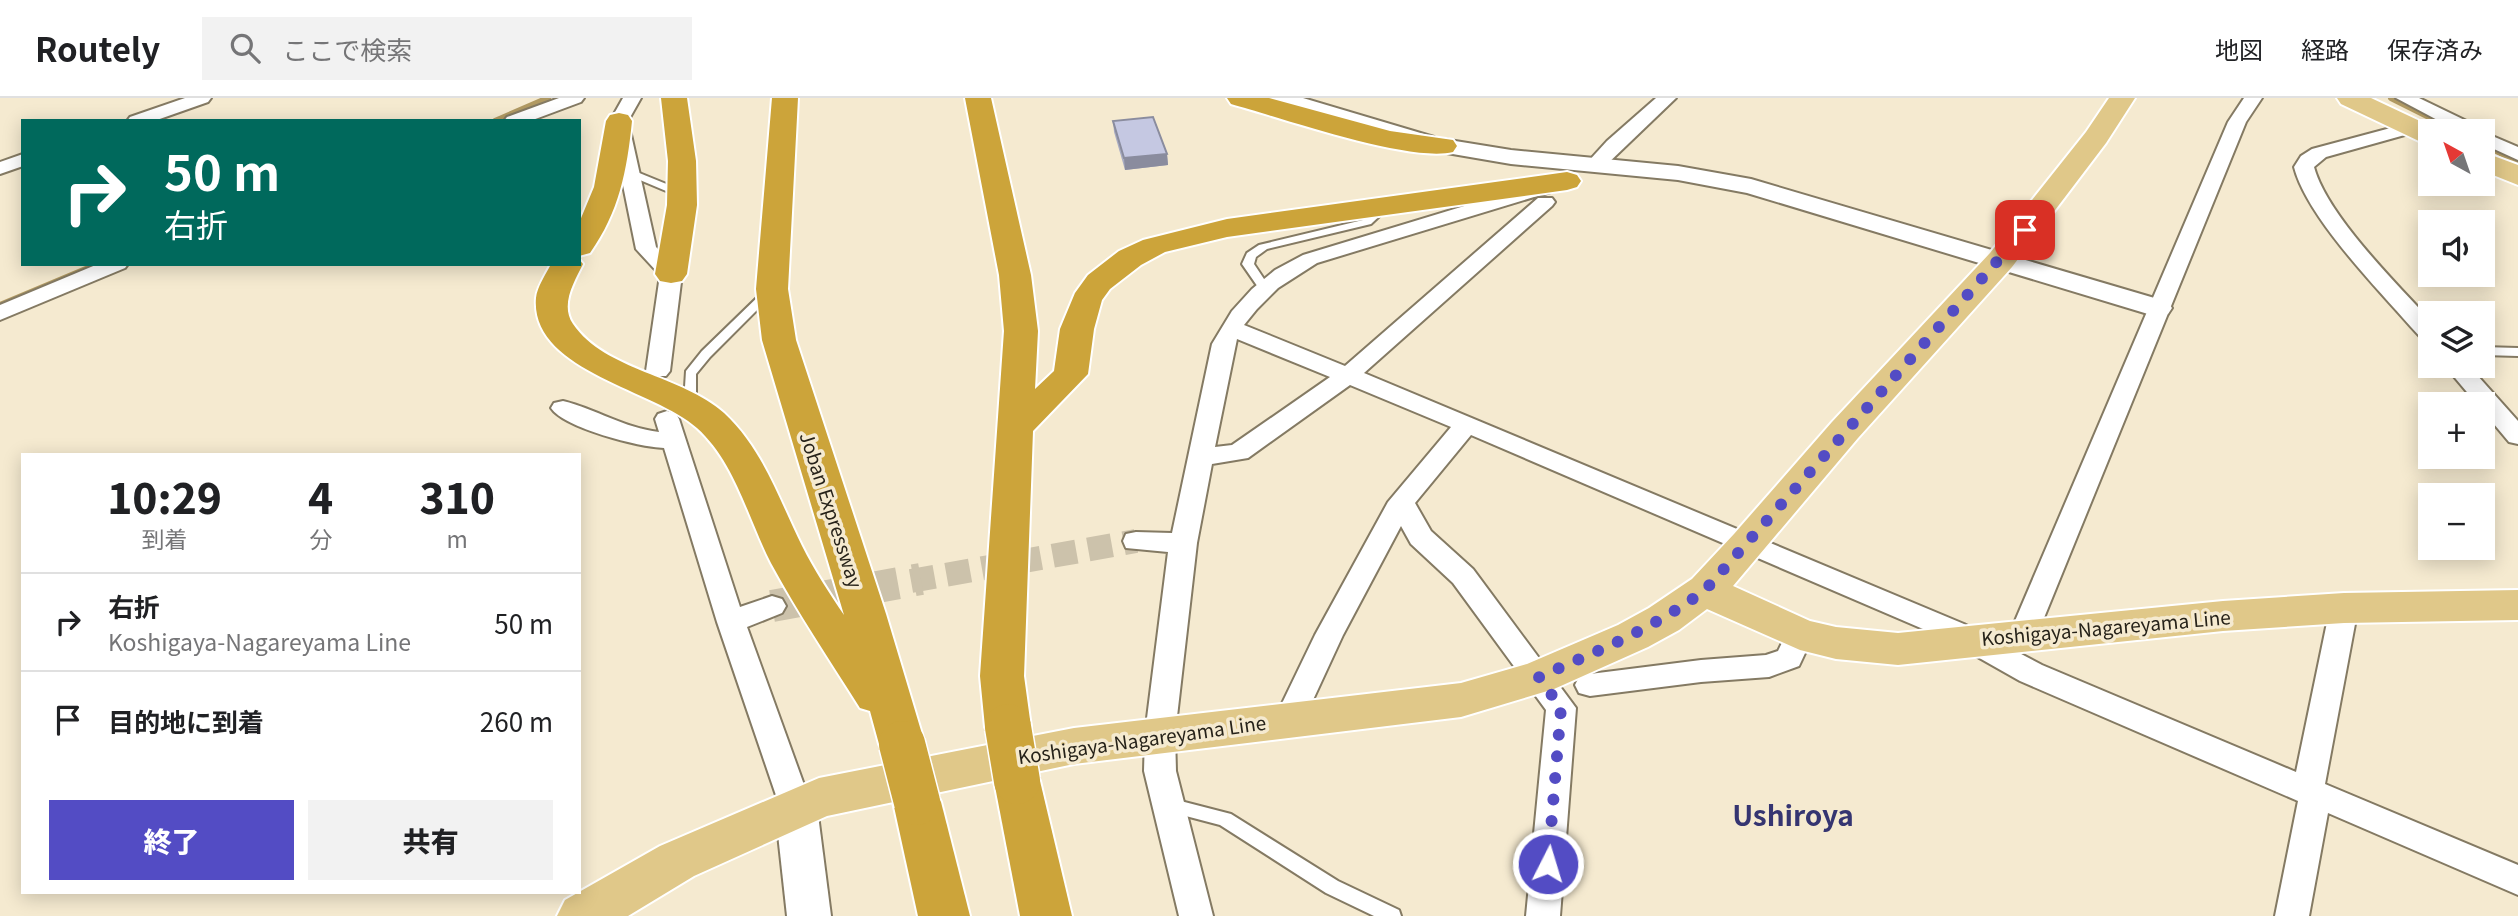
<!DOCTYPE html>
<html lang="ja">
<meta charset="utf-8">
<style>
:root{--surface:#fff;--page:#f2f2f2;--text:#202124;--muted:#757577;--line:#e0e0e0;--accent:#534cc4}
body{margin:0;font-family:Georgia,"Noto Sans JP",serif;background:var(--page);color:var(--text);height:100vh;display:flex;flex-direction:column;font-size:26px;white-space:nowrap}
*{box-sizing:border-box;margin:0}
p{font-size:23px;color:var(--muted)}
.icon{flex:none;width:38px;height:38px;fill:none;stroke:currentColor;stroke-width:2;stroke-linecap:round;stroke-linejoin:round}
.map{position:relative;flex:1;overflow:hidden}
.side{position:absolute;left:21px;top:355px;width:560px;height:441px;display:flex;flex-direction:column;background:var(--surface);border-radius:0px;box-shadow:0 4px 18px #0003}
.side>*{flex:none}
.hud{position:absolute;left:21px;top:21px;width:560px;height:147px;border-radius:0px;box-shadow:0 4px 18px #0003;background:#00695c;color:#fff;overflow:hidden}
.needle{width:46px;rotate:320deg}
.tools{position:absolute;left:2418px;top:21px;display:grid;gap:14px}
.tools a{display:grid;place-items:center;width:77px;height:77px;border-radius:0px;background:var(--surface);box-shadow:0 4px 18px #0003;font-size:35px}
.pin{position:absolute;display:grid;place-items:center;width:60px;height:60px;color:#fff;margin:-30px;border-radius:14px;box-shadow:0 4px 10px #0006}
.me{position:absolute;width:77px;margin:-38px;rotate:5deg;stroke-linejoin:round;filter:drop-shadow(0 0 5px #0008)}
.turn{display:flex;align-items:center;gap:24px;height:147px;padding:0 28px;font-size:32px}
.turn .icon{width:91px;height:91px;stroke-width:2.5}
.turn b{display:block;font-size:49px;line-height:60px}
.eta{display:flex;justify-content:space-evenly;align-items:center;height:119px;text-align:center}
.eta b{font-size:42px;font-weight:800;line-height:49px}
.cta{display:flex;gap:14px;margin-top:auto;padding:14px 28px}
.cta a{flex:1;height:80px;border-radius:0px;background:var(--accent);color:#fff;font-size:28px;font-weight:800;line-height:80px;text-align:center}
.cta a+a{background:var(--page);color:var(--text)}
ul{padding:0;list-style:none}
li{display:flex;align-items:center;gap:21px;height:98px;padding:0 28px;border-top:2px solid var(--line)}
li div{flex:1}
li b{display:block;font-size:26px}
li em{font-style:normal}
header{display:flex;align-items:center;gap:42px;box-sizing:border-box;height:98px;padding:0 35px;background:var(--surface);border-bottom:2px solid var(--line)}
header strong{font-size:33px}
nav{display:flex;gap:38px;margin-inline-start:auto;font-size:24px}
.search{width:490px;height:63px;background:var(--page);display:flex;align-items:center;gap:18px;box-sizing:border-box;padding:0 24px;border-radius:0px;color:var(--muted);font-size:26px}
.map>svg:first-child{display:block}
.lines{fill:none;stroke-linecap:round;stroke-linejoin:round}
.stream{stroke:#b09962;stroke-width:6}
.minor-tunnel-far1{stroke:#ccc2ab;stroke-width:24;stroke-dasharray:24 12;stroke-linecap:butt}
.minor-tunnel{stroke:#ccc2ab;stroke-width:32;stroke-dasharray:32 16;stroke-linecap:butt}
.service-casing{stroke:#847a63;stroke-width:4}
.minor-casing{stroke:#847a63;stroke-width:4}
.tertiary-casing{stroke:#847a63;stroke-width:4}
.primary-casing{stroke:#fff;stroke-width:4}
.motorway-casing{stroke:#fff;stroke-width:4}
.service{fill:#fff;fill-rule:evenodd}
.minor{fill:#fff;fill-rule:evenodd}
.tertiary{fill:#fff;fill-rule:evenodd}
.primary{fill:#e0c889;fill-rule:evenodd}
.motorway{fill:#cca43a;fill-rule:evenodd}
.motorway-bridge-casing{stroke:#fff;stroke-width:49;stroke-linecap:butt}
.motorway-bridge{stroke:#cca43a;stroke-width:46}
.wall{fill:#a9acc2}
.shaded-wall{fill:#8a8c9e}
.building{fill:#c5c8e2;stroke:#8a8c9e;stroke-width:2}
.route{stroke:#534cc4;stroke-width:12;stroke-dasharray:0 21.6}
.labels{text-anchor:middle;stroke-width:7;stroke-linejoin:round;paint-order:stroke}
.street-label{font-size:19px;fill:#262219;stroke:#f5ead0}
.near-quarter-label{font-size:28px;font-weight:bold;fill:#353571;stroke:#f5ead0}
</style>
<header>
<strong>Routely</strong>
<div class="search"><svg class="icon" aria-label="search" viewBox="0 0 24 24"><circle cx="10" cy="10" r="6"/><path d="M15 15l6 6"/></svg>ここで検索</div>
<nav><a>地図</a><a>経路</a><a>保存済み</a></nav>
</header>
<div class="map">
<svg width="2518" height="818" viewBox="0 0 2518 818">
<rect width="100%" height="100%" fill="#f5ead0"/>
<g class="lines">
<!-- stream -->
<g class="stream">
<polyline points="2391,0 2457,33"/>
<polyline points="495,23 548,0"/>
<polyline points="2483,46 2518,64"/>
<polyline points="0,207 93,168"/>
</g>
<!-- minor-tunnel-far1 -->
<polyline class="minor-tunnel-far1" points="911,483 1136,443"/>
<!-- minor-tunnel -->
<polyline class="minor-tunnel" points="772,508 921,481"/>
<!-- service casing -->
<g class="service-casing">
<g id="service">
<polygon points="632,72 686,94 687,96 682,99 678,98 628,77 628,73"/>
<polygon points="1385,105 1390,108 1371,126 1267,151 1256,159 1254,166 1270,190 1268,192 1260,192 1242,166 1247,155 1259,147 1363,122"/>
<polygon points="771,189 775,190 775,194 710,259 696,276 696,305 690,309 685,308 684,305 686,273 702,253 767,190"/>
<polygon points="2483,249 2518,250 2518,258 2483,257"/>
<polygon points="1169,700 1231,716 1338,783 1399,812 1401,818 1374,818 1326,795 1220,727 1163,712 1160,707 1163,702"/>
</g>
</g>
<!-- minor casing -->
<g class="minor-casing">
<g id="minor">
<polygon points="185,0 211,0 208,4 154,23 127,23 130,19"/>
<polygon points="559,0 584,0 581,4 530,23 504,23 507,19"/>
<polygon points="623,0 641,0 628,23 656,149 682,176 670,273 666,278 650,278 646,273 660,177 636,151 610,23"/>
<polygon points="1275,0 1303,0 1434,39 1436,43 1427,49 1420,47 1278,4"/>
<polygon points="1656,0 1676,0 1603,70 1589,70 1586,66 1607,43"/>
<polygon points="2244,0 2262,0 2246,24 2037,537 2033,545 2023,548 2013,545 2009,537 2228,24"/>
<polygon points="2396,0 2419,0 2479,29 2481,33 2458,33"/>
<path d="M2413,24l6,1 3,4 -3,4 -93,26 -12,10c13,48 82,116 117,154v21l-8,-2 -12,-13c-35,-40 -104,-110 -117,-160l7,-11 11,-7z"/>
<polygon points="2483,34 2518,49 2518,62 2483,46"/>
<polygon points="23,56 23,68 0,76 0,64"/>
<path d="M1547,83l7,2 3,4 -3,4 -237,72 -39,25 -21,21 -13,16 101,41 193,-168h14l3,4 -3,4 -188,167 600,251 78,41 254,107 34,-164 4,-7 10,-3 10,3 4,7 -33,176 193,81v30l-190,-82 -19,103h-34l23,-115 -278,-120 -76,-43 -473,-203 -56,68 16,28 42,38 103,139 -16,208h-34l20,-206 -93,-127 -42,-39 -10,-18 -58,109 -43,93 -11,4 -11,-4 -4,-8 41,-85 73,-133 63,-75 -101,-42 -102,73 -36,6 -15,79 -22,191 1,37 37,145h-34l-35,-145 1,-37 23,-182 -42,-4 -3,-7 3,-7 10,-2 36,1 40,-189 20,-33 20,-22 23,-19 28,-15zM1237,241l93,38 -98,68 -17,2z"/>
<polygon points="98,166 128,166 125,170 0,222 0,207"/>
<polygon points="2445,268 2469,268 2518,323 2518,346 2509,344 2483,313 2483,306 2477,306"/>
<path d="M563,303c33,8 61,27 96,31l-4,-13 3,-5 9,-3 9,3 3,5 61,188 32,-11 10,3 4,7 -4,7 -35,14 65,180 -5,10 -11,3 -11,-3 -5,-10 -63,-185 -53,-174c-25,-1 -100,-20 -113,-40l3,-5z"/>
<polygon points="1800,525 1810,528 1814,536 1799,568 1769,579 1701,584 1590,598 1579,595 1575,587 1579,579 1590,576 1701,562 1766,557 1778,553 1790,528"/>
</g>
</g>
<!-- tertiary casing -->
<g class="tertiary-casing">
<g id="tertiary">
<polygon points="1443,41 1511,52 1678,68 1751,81 2168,204 2172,210 2168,216 2158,218 2148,216 1747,95 1678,82 1511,66 1435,53 1431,48 1435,43"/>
<polygon points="796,692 811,697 817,709 831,818 787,818 775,709 781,697"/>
</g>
</g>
<!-- primary casing -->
<g class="primary-casing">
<g id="primary">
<polygon points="2109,0 2135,0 2106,45 2012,169 1858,340 1733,488 1810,523 1836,529 1898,535 2223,503 2344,495 2518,492 2518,522 2344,525 2223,533 1898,567 1836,561 1800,552 1707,511 1679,532 1648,549 1554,591 1461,619 1074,666 827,718 694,778 628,818 557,818 565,802 660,748 819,680 1074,630 1461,585 1527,566 1618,527 1649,510 1692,481 1734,436 1832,324 1990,155 2086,34"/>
<polygon points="2337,0 2371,0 2441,33 2431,33 2431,46 2421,44 2341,6"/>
<polygon points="2483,54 2518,67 2518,87 2483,73"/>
</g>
</g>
<!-- motorway casing -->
<g class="motorway-casing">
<g id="motorway">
<polygon points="661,0 687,0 696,63 697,107 687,176 682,183 671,185 660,183 655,176 667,107 668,63"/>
<path d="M772,0h26l-10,191 8,51 90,274 39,130 -7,13 -16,5 -16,-5 -7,-13 -9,-33 -10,-3c-30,-48 -62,-95 -89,-145 -23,-45 -36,-101 -74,-135 -43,-39 -167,-57 -161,-130 1,-11 10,-24 15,-34h28v-5l4,5c-9,18 -23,41 -10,60 32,47 109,51 151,89 39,36 55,87 78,133 12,24 27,47 42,69l-82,-275 -6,-51z"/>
<polygon points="965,0 991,0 1031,177 1038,233 1035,291 1054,273 1060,231 1075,195 1088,177 1119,153 1143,142 1227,121 1567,74 1577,77 1581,83 1577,89 1567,92 1227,139 1165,154 1141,167 1110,191 1102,202 1094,231 1088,276 1033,333 1024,578 1031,629 1024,642 1008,647 992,642 985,629 980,578 1004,233 999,177"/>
<path d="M1227,0h42l121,33 63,9 4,6 -4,6c-44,11 -174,-35 -222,-48z"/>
<path d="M619,15l9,2 4,6c-5,50 -13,91 -42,132l-11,3v-33l15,-36 12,-66 4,-6z"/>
<polygon points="1017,664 1034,669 1040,683 1072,818 1020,818 994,683 1000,669"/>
<polygon points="917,684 934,690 941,704 970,818 918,818 893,704 900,690"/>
</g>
</g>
<!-- service -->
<use href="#service" class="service"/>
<!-- minor -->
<use href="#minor" class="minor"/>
<!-- tertiary -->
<use href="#tertiary" class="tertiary"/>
<!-- primary -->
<use href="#primary" class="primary"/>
<!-- motorway -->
<use href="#motorway" class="motorway"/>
<!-- motorway-bridge casing -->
<g class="motorway-bridge-casing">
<g id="motorway-bridge">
<polyline points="1008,629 1017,683"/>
<polyline points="902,646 917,704"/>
</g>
</g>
<!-- motorway-bridge -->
<use href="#motorway-bridge" class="motorway-bridge"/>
</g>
<!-- wall -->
<polygon class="wall" points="1113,23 1167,56 1168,67 1125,72 1114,34"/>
<!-- shaded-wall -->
<polygon class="shaded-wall" points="1167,56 1168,67 1125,72 1124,60"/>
<!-- building -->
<polygon class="building" points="1153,19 1167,56 1124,60 1113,23"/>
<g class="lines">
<!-- route -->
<path class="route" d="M1548,766l13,-156 -22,-31c58,-26 117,-49 167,-88l319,-359"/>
</g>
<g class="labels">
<!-- street labels -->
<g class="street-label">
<text transform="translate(831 412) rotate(72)" y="7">Joban Expressway</text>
<text transform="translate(2106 530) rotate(-5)" y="7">Koshigaya-Nagareyama Line</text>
<text transform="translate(1142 642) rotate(-8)" y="7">Koshigaya-Nagareyama Line</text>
</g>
<!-- near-quarter labels -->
<g class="near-quarter-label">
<text x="1793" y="728">Ushiroya</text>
</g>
</g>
</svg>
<div class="tools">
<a><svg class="needle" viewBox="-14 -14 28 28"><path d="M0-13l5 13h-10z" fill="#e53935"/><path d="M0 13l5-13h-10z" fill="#757577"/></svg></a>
<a><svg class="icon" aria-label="sound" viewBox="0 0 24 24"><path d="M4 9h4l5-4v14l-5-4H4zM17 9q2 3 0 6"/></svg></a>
<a><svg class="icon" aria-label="layers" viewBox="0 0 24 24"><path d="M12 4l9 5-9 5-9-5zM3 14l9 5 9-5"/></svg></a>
<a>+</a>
<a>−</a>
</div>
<div class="pin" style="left:2025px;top:132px;background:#d93025"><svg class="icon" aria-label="arrive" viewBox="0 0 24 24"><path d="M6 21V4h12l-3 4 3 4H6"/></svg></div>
<svg class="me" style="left:1548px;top:766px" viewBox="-20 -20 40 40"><circle r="17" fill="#534cc4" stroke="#fff" stroke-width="3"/><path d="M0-11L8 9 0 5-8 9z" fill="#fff"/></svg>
<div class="hud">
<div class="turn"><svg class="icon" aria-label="right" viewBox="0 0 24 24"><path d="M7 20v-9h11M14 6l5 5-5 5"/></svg><div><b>50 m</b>右折</div></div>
</div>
<section class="side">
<div class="eta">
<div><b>10:29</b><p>到着</p></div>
<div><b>4</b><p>分</p></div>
<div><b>310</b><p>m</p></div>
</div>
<ul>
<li><svg class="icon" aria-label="right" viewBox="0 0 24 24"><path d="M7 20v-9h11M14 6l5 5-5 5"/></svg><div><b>右折</b><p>Koshigaya-Nagareyama Line</p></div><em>50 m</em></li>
<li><svg class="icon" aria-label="arrive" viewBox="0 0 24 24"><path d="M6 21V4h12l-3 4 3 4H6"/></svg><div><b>目的地に到着</b></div><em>260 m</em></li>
</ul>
<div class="cta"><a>終了</a><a>共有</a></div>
</section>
</div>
